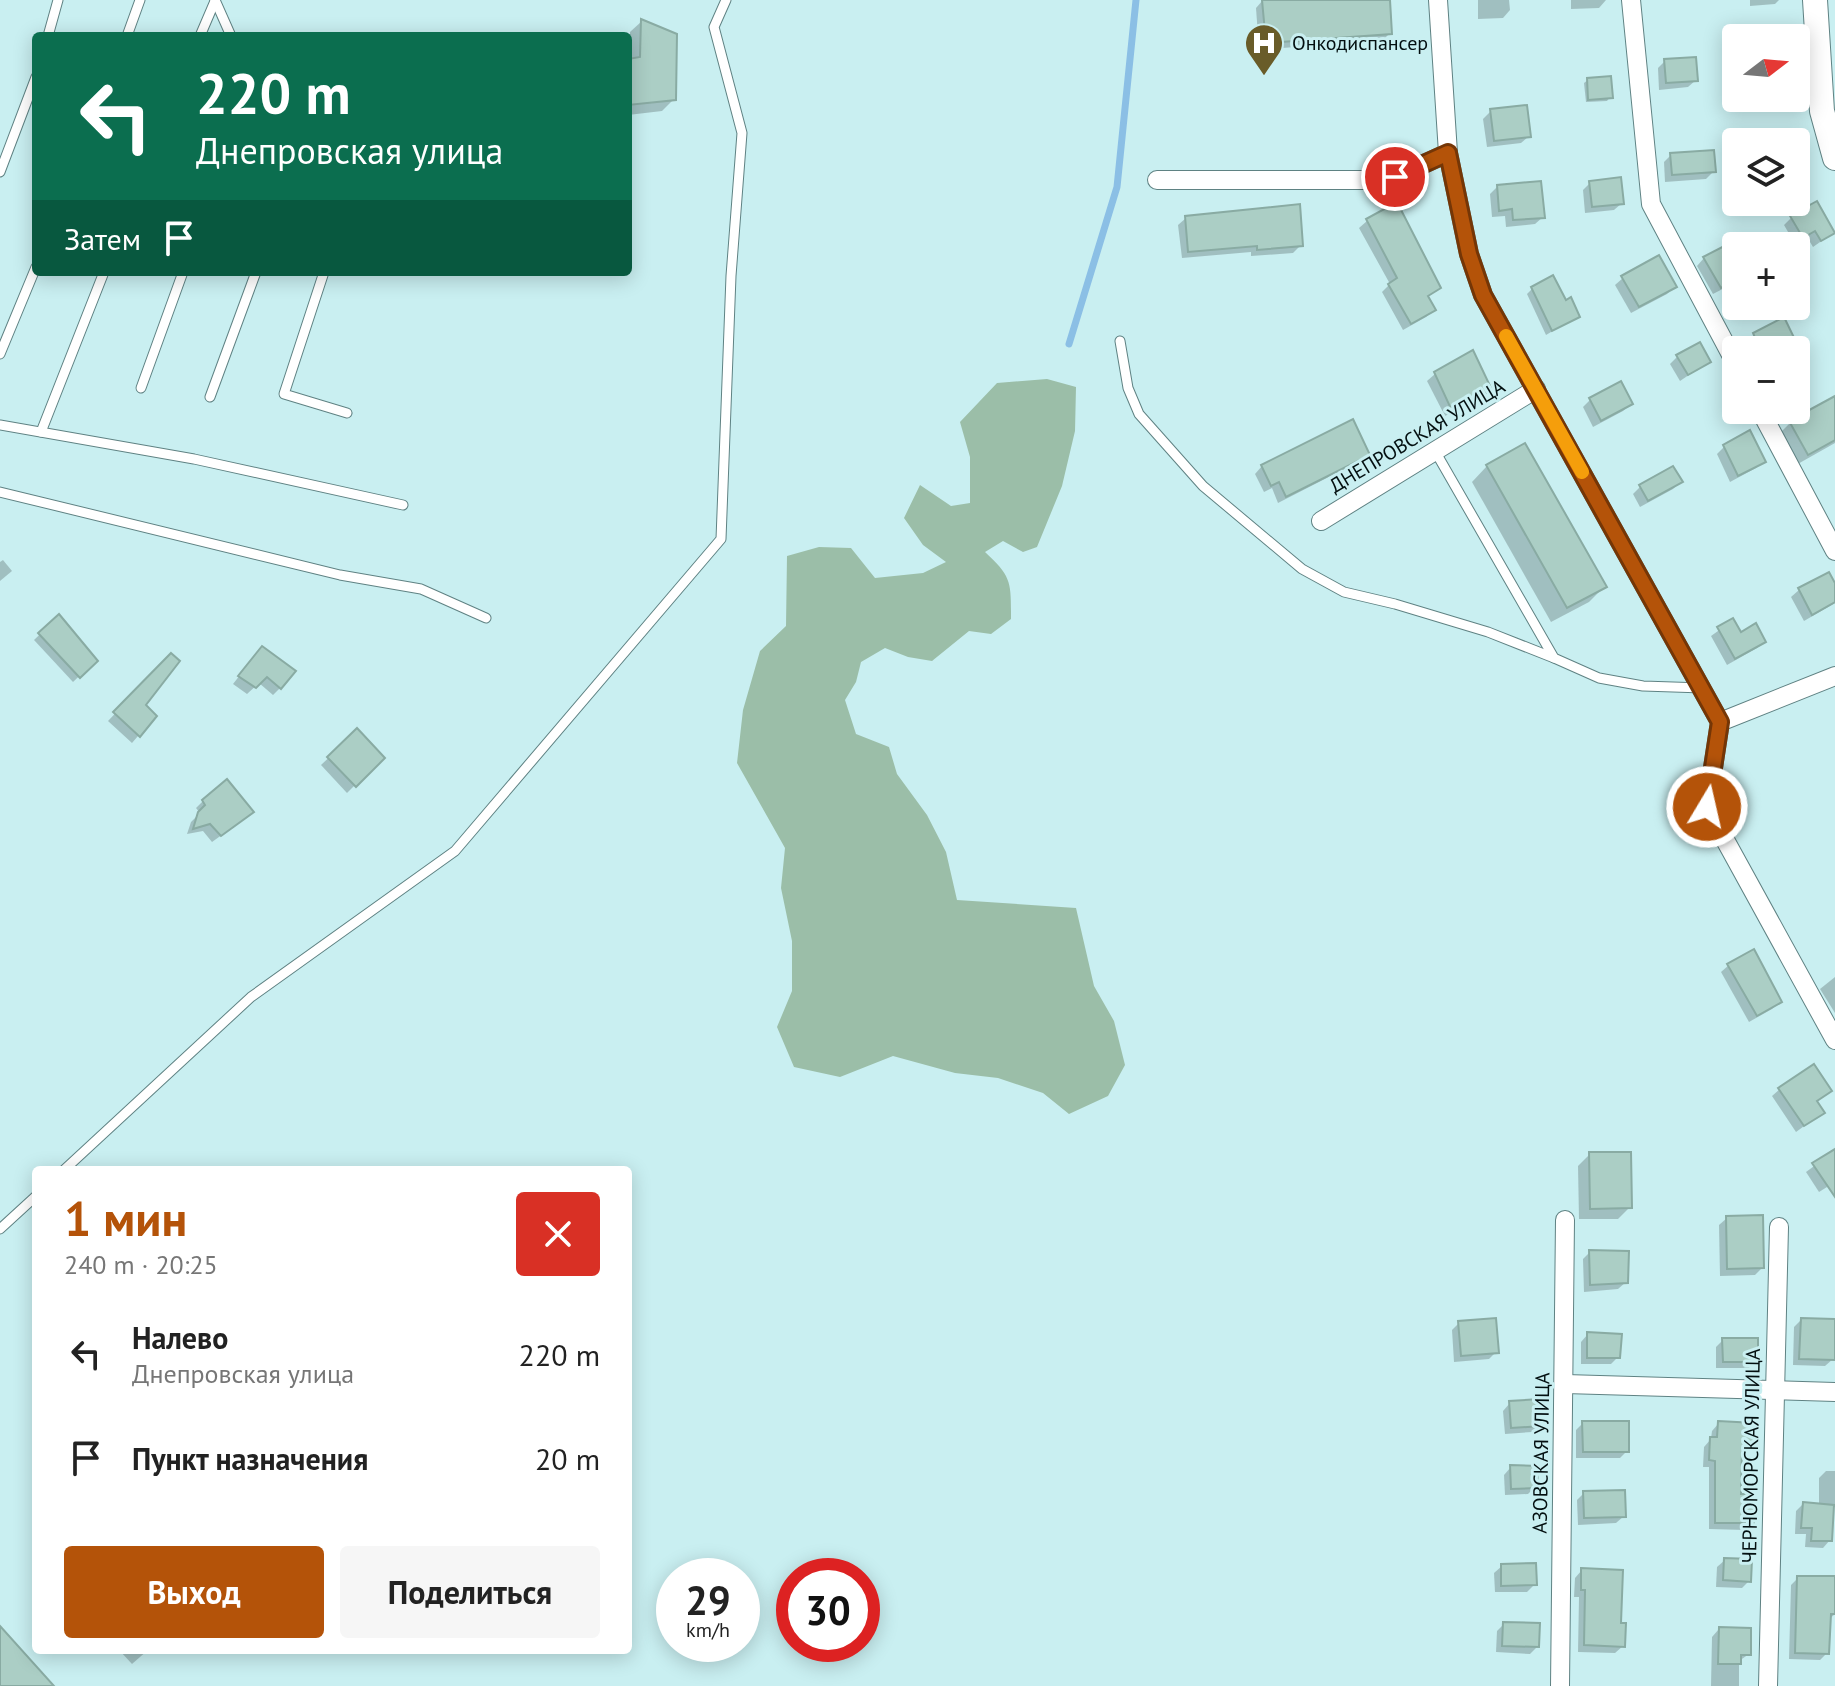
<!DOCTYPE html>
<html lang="ru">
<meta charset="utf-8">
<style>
:root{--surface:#fff;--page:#f6f6f6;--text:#222;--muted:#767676;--accent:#b45309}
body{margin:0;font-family:"PT Sans",sans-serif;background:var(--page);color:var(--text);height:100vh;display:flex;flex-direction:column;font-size:30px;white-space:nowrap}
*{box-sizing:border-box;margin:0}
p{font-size:26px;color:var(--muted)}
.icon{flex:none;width:44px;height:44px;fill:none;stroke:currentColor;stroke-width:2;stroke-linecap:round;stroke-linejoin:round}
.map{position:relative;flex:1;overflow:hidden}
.drawer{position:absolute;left:32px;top:1166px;width:600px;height:488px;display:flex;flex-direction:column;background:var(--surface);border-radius:8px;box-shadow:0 4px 20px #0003}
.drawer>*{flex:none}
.hud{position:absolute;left:32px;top:32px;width:600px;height:244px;border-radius:8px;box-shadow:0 4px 20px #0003;background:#0b6e4f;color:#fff;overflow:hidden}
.needle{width:52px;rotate:74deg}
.tools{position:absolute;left:1722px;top:24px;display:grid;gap:16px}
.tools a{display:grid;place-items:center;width:88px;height:88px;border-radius:8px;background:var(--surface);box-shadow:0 4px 20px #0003;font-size:40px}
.speed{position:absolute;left:656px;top:1558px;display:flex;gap:16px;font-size:40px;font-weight:700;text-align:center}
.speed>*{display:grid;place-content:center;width:104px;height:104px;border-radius:50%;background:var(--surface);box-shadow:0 4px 20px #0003;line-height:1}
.speed small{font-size:20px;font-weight:400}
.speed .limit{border:12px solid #d22;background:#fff;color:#111}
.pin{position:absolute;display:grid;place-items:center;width:68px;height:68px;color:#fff;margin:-34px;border:4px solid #fff;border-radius:50%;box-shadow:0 2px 8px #0007}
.me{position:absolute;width:88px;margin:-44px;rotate:9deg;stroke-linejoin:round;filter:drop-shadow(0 0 6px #0008)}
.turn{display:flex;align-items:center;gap:28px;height:168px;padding:0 32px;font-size:36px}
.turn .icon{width:104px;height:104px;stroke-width:2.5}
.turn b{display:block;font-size:56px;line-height:68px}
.then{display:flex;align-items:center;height:76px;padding:0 32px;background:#0003;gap:16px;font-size:30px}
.round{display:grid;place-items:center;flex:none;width:84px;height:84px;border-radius:8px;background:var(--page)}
.head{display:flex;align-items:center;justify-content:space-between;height:136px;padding:0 32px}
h1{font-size:48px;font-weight:700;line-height:60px;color:var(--accent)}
.action{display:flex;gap:16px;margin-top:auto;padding:16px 32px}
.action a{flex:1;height:92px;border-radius:8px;background:var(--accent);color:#fff;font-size:32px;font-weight:700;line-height:92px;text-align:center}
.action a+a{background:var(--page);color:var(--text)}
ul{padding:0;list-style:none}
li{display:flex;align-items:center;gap:24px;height:104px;padding:0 32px}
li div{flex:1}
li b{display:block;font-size:30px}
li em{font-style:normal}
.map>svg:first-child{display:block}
.green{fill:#9bbea8}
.shadow{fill:#0003}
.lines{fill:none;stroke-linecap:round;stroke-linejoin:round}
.stream{stroke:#8bbfe5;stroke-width:7}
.building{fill:#abcec5;stroke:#89aba3;stroke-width:2}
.service-casing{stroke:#5f8283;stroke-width:11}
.minor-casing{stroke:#5f8283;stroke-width:20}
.tertiary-casing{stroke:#5f8283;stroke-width:26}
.service{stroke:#fff;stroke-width:9}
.minor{stroke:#fff;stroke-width:18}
.tertiary{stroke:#fff;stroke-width:24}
.route-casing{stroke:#753606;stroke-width:20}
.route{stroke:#b45309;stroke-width:14}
.slow{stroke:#f59e0b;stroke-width:14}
.labels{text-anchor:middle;stroke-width:6;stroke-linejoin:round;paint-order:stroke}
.poi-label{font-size:20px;fill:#030f10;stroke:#c9eff1;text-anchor:start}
.street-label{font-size:20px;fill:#030f10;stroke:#c9eff1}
</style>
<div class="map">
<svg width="1835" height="1686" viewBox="0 0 1835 1686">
<rect width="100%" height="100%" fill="#c9eff1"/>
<!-- green -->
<path class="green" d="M1047,379l29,8 -1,44 -13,55 -25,61 -14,5 -20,-11 -18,11c27,25 26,30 26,67l-20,15 -22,-3 -37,30 -24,-4 -23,-9 -24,14 -5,20 -11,18 11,34 33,13 8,27 30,41 19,37 11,48 119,8 18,78 20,35 11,44 -17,31 -39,18 -26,-21 -45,-15 -43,-5 -62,-17 -53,21 -46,-10 -17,-40 15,-36v-50l-11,-53 4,-40 -48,-85 6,-53 17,-59 26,-25 1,-70 32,-9 32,1 24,30 48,-5 23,-11 -23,-17 -19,-27 16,-33 31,21 19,-3v-46l-10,-35 37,-39z"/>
<!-- shadow -->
<g class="shadow">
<polygon points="1263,0 1388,0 1390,33 1383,40 1259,50 1256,8"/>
<polygon points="1478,0 1509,0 1510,10 1503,18 1478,19"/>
<polygon points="1571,0 1606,0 1599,8 1571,9"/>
<polygon points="1750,0 1779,0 1775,4 1750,6"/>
<polygon points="642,21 674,99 662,111 628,115 630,32"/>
<polygon points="1665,61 1696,80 1688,87 1659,90 1658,68"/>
<polygon points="1588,80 1610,97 1607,101 1586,102 1584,83"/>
<polygon points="1491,111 1529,136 1521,143 1487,147 1483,119"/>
<polygon points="1792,129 1794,142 1754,142 1754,139 1761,131"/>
<polygon points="1671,155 1713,172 1706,179 1665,182 1664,162"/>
<polygon points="1590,183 1622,203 1614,210 1585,213 1583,190"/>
<polygon points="1497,187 1543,217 1535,224 1506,227 1505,216 1492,217 1490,194"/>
<polygon points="1396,205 1438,288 1427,298 1434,310 1426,317 1403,330 1382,292 1390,284 1359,228 1367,221"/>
<polygon points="1186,218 1301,245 1293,253 1251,256 1251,252 1182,258 1178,225"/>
<polygon points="1791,218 1833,233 1813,247 1807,237 1795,244 1784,225"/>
<polygon points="1752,235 1758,246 1736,246 1736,282 1713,294 1697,266 1704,258"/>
<polygon points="1623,278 1674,287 1667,294 1631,313 1615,285"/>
<polygon points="1532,289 1566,302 1578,316 1546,335 1527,294"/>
<polygon points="1754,335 1797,349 1750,350 1747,342"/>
<polygon points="1472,353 1490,390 1482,397 1445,416 1427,381 1435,374"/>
<polygon points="1677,357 1708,362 1680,381 1670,364"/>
<polygon points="1835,398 1835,443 1796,465 1779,434 1790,423"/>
<polygon points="1590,400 1631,404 1623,411 1593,427 1583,407"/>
<polygon points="1724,447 1763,461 1756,468 1730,482 1717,454"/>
<polygon points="1368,454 1360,461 1278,503 1272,488 1264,492 1255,474 1262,466"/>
<polygon points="1487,466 1605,586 1589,602 1551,622 1472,482"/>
<polygon points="1680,482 1673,489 1640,507 1633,494 1640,487"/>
<polygon points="3,560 12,571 0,581 0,562"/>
<polygon points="1828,575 1835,587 1835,603 1804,621 1791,597 1799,590"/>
<polygon points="59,616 95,661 73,682 34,640"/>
<polygon points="1732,621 1740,635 1764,641 1757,648 1727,665 1711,636"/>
<polygon points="171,655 143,705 155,716 132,743 108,721"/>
<polygon points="255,656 280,688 273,695 259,683 247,694 233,684"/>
<polygon points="357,731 382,758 347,793 321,765"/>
<polygon points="203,801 244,819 212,842 203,831 187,834 191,822 200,813 196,808"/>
<polygon points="1729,965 1780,1002 1772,1009 1749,1022 1721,972"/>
<polygon points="1835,977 1835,1013 1820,989"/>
<polygon points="1780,1089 1822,1098 1815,1102 1822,1113 1796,1132 1772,1096"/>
<polygon points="1835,1151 1835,1182 1819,1192 1806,1172"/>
<polygon points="1590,1154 1630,1207 1618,1219 1579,1219 1578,1166"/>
<polygon points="1727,1218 1762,1268 1755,1275 1720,1276 1719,1225"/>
<polygon points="1590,1252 1626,1282 1618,1289 1584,1292 1583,1259"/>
<polygon points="1801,1320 1833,1359 1825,1366 1793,1365 1794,1327"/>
<polygon points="1459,1323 1496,1352 1489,1359 1454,1362 1452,1330"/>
<polygon points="1588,1334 1618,1357 1611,1364 1581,1364 1581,1342"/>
<polygon points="1723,1340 1756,1361 1749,1368 1716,1368 1716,1347"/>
<polygon points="1510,1403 1540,1425 1532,1432 1505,1434 1503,1411"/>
<polygon points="1583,1423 1627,1451 1620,1458 1576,1458 1576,1430"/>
<polygon points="1719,1423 1753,1446 1745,1453 1740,1453 1739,1496 1752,1522 1745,1530 1709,1529 1709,1467 1703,1467 1704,1447 1711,1439 1712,1431"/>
<polygon points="1511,1467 1535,1487 1528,1494 1505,1495 1504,1475"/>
<polygon points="1826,1471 1835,1471 1835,1507 1831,1507 1830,1540 1823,1548 1805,1547 1806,1534 1795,1534 1796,1511 1803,1504 1819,1505 1819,1478"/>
<polygon points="1584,1493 1624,1516 1616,1523 1578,1525 1577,1500"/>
<polygon points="1725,1560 1749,1581 1742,1588 1716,1587 1717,1567"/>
<polygon points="1502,1566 1535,1584 1527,1592 1495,1592 1494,1573"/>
<polygon points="1582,1570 1619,1625 1623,1646 1615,1653 1578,1652 1579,1597 1574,1597 1575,1578"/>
<polygon points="1798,1578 1835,1578 1835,1614 1828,1620 1827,1653 1820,1660 1789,1659 1791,1585"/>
<polygon points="1504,1624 1537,1647 1530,1654 1496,1652 1497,1631"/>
<polygon points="1719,1629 1749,1654 1739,1661 1739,1686 1711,1686 1712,1637"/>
<polygon points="119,1650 148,1650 132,1664"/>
</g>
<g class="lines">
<!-- stream -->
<polyline class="stream" points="1069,344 1117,187 1136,0"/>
</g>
<!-- building -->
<g class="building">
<polygon points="1262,0 1390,0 1392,34 1266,43"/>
<polygon points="641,19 677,34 676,100 628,105 628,59 640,57"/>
<polygon points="1696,57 1698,81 1666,83 1664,59"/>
<polygon points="1611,76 1613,98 1588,100 1587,78"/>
<polygon points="1527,105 1531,137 1494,141 1490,109"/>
<polygon points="1714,150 1716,172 1672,175 1670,153"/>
<polygon points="1621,177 1624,204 1592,207 1589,181"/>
<polygon points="1541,181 1545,218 1513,220 1512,209 1499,211 1497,185"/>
<polygon points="1817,201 1835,233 1821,241 1815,231 1803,238 1790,216"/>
<polygon points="1397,202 1441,288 1428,296 1436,310 1411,324 1388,284 1397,278 1366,219"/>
<polygon points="1300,204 1303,246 1257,250 1257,246 1188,252 1185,216"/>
<polygon points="1736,240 1736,280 1721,288 1703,257"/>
<polygon points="1659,255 1677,287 1639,307 1621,276"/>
<polygon points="1553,275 1566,300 1571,297 1580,317 1552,331 1531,287"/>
<polygon points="1784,317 1800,350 1760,350 1753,333"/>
<polygon points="1700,342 1711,362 1688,375 1676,355"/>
<polygon points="1473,350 1492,390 1452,411 1434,372"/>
<polygon points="1621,381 1633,404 1601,421 1589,398"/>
<polygon points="1835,396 1835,440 1808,455 1789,421"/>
<polygon points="1353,419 1370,455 1286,497 1279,482 1271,486 1261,465"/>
<polygon points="1750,430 1766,462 1738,476 1723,445"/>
<polygon points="1525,443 1607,587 1567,608 1486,465"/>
<polygon points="1673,466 1683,482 1648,501 1639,485"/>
<polygon points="1829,572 1835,583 1835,602 1812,615 1798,588"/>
<polygon points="59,614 98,661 80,678 38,633"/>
<polygon points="1733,618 1741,632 1756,623 1766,642 1735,659 1717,627"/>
<polygon points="262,646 296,671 281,689 267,677 256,688 238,676"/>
<polygon points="171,653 180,661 146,705 157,716 140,737 113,712"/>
<polygon points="357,728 385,758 356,787 327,757"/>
<polygon points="227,779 254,812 221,836 210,824 193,829 198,812 205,805 202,800"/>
<polygon points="1754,949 1782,1002 1757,1016 1727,964"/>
<polygon points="1814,1064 1832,1091 1817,1101 1825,1113 1804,1126 1778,1088"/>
<polygon points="1835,1149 1835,1197 1812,1163"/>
<polygon points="1589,1152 1631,1152 1632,1208 1590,1209"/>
<polygon points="1763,1215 1764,1268 1727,1269 1726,1216"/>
<polygon points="1589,1250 1629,1251 1628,1283 1590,1285"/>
<polygon points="1496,1318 1499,1353 1461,1356 1458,1321"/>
<polygon points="1801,1318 1835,1319 1835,1360 1799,1359"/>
<polygon points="1587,1332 1622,1334 1620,1358 1587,1358"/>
<polygon points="1722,1338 1758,1338 1758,1362 1723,1362"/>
<polygon points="1540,1399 1542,1426 1511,1428 1509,1401"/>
<polygon points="1582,1421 1629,1421 1629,1452 1583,1452"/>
<polygon points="1718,1421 1755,1423 1755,1447 1742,1447 1741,1494 1755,1494 1754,1523 1715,1523 1715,1461 1709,1460 1710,1437 1717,1437"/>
<polygon points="1510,1465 1538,1466 1537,1488 1511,1489"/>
<polygon points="1625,1490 1626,1517 1584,1518 1583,1491"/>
<polygon points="1803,1502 1834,1505 1832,1541 1811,1541 1812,1528 1801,1528"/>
<polygon points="1724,1558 1752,1559 1751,1582 1723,1580"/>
<polygon points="1536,1563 1537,1585 1501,1586 1501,1564"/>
<polygon points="1581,1568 1623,1570 1621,1623 1626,1623 1625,1647 1584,1645 1585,1590 1581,1590"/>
<polygon points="1797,1576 1835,1576 1835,1614 1831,1614 1829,1654 1795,1653"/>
<polygon points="1503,1622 1540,1623 1539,1647 1502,1646"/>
<polygon points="0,1626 54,1686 0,1686"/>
<polygon points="1719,1627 1751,1628 1751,1655 1741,1655 1741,1664 1718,1664"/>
</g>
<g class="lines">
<!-- service casing -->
<g class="service-casing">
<g id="service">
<polyline points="215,0 231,36"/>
<polyline points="48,36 58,0"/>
<polyline points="127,36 140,0"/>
<polyline points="200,36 215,1"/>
<polyline points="0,172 36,77"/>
<polyline points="324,272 284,394 347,413"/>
<polyline points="1120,341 1128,388 1139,414 1203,486 1302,569 1344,592 1395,604 1488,632 1554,658"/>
<polyline points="0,354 36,267"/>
<polyline points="141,388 183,272"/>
<polyline points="210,397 256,272"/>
<polyline points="0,425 194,459 403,505"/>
<polyline points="41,432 104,272"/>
<polyline points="1435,451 1554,658 1599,678 1643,686 1703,688"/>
<polyline points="0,492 340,575 421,589 486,618"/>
<polyline points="64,1170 251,997 455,851 721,539 731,276 742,133 714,27 726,0"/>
<polyline points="0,1229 36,1196"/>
</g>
</g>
<!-- minor casing -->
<g class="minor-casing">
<g id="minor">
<polyline points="1438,0 1448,153 1469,254 1483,295 1720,722 1707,807 1835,1040"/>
<polyline points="1631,0 1651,204 1736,364"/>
<polyline points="1157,180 1367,180 1395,177 1448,153"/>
<polyline points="1760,410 1835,551"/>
<polyline points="1321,521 1536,389"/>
<polyline points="1720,722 1835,676"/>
<polyline points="1565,1384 1835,1392"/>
<polyline points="1560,1686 1565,1220"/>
<polyline points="1768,1686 1779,1227"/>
</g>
</g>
<!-- tertiary casing -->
<g class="tertiary-casing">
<polyline id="tertiary" points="1815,0 1822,111 1835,158"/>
</g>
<!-- service -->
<use href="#service" class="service"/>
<!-- minor -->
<use href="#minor" class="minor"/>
<!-- tertiary -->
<use href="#tertiary" class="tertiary"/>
</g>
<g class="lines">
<!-- route casing -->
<g class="route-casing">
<polyline id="route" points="1395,177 1448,153 1469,254 1483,295 1720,722 1707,807"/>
</g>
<!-- route -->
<use href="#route" class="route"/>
<!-- slow -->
<polyline class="slow" points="1506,336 1582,472"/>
</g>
<!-- icons -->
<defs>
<g id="hospital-pin" transform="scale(2)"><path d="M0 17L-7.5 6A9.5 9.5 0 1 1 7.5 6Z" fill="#695c29" stroke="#c9eff1"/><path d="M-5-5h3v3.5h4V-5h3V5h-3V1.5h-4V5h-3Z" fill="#fff"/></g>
</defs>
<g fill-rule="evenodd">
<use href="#hospital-pin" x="1264" y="43"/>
</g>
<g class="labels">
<!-- poi labels -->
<g class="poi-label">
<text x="1292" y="50">Онкодиспансер</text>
</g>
<!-- street labels -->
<g class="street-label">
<text transform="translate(1417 436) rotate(-31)" y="7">ДНЕПРОВСКАЯ УЛИЦА</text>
<text transform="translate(1541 1453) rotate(-89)" y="7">АЗОВСКАЯ УЛИЦА</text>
<text transform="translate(1751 1456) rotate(-89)" y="7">ЧЕРНОМОРСКАЯ УЛИЦА</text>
</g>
</g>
</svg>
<div class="tools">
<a><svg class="needle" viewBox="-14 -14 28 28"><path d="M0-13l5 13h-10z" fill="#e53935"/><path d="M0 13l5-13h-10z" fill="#767676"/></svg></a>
<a><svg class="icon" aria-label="layers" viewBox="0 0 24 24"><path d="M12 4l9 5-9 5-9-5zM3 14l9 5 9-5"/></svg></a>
<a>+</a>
<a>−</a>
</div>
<div class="speed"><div>29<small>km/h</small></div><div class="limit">30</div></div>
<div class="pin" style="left:1395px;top:177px;background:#d93025"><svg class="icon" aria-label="arrive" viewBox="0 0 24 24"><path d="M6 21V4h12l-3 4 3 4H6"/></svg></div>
<svg class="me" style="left:1707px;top:807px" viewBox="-20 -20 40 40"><circle r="17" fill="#b45309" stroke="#fff" stroke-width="3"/><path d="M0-11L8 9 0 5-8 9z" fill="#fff"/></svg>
<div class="hud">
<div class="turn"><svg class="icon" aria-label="left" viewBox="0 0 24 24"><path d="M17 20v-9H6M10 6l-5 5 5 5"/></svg><div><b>220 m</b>Днепровская улица</div></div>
<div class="then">Затем<svg class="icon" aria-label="arrive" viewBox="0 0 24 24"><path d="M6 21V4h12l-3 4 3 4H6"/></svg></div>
</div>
<section class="drawer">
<div class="head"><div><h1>1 мин</h1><p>240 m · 20:25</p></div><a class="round" style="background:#d93025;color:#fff"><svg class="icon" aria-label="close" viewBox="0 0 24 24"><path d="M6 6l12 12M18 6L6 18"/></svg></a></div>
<ul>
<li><svg class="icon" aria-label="left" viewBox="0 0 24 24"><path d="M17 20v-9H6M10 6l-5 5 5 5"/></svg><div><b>Налево</b><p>Днепровская улица</p></div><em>220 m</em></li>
<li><svg class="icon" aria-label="arrive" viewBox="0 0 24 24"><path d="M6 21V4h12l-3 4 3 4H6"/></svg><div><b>Пункт назначения</b></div><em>20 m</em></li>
</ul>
<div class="action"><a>Выход</a><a>Поделиться</a></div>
</section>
</div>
